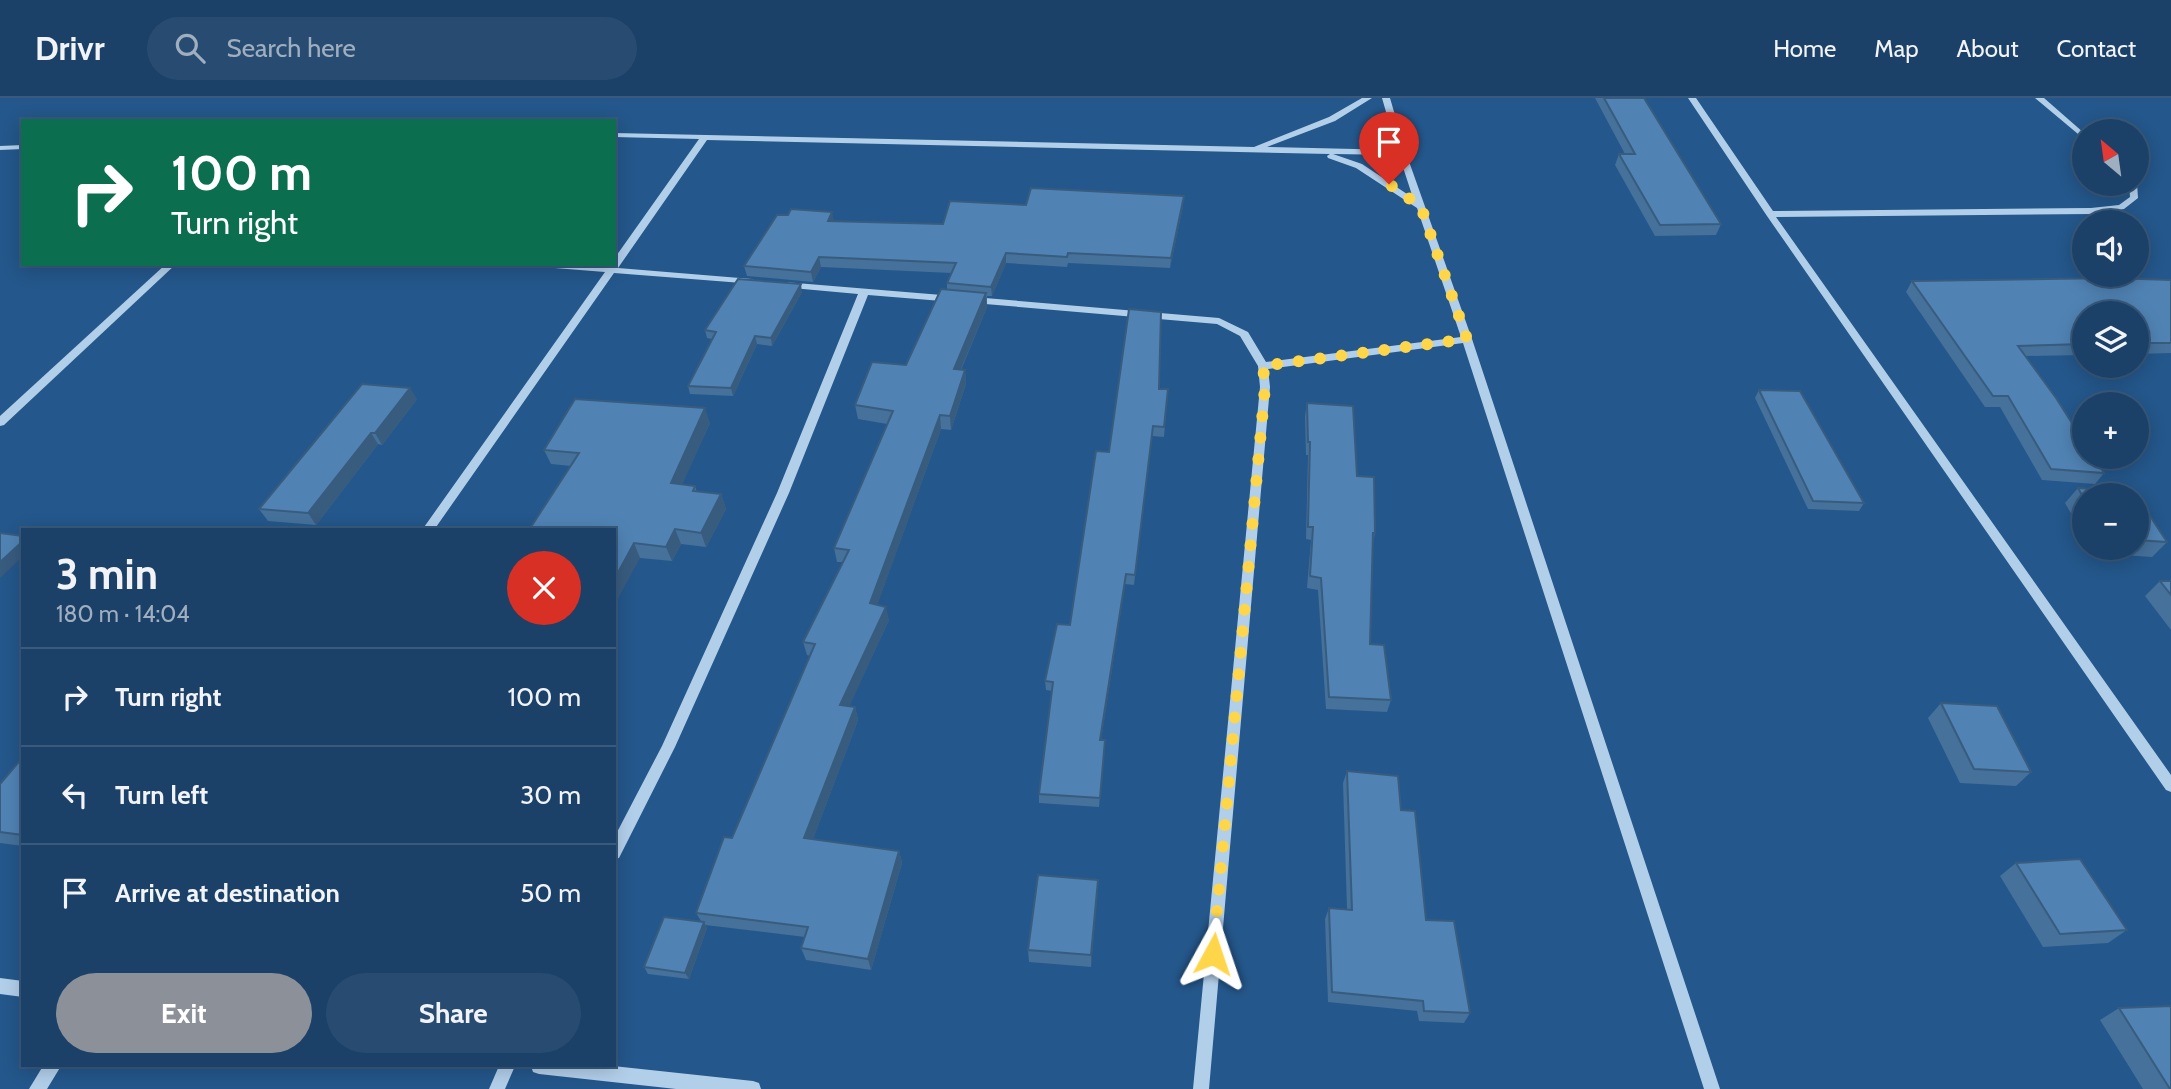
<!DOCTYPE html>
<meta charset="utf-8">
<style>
:root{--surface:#1b4168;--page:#284c71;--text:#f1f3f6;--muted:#a0afc0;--line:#395a7c;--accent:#8c9099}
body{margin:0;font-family:Cabin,sans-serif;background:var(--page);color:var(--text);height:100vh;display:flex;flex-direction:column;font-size:26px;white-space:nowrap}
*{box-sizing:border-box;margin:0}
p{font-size:23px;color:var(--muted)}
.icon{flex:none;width:38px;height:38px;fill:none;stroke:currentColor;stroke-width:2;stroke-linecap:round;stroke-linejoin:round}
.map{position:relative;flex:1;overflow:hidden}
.drawer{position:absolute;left:21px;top:430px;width:595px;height:539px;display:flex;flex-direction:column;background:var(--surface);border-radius:0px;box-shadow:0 4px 18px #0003,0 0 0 2px var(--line)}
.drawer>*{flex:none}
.hud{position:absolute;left:21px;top:21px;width:595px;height:147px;border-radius:0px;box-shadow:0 4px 18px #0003,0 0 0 2px var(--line);background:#0b6e4f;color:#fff;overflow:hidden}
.needle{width:46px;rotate:331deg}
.tools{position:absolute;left:2072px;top:21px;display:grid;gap:14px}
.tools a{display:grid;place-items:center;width:77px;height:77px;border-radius:50%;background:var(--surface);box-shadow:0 4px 18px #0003,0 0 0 2px var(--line);font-size:35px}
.pin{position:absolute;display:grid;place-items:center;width:60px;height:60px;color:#fff;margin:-72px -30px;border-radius:50% 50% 50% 0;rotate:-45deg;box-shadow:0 0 7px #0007}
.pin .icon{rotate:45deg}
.me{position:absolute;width:77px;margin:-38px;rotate:5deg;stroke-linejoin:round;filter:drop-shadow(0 0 5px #0008)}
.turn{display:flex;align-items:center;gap:24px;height:147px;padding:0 35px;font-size:32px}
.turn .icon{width:91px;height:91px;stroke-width:2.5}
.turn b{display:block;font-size:49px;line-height:60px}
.round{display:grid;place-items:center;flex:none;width:74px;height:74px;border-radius:37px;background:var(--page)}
.overview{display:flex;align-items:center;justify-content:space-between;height:119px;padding:0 35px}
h1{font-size:42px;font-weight:700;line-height:52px}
.action{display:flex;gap:14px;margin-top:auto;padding:14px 35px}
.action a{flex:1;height:80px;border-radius:42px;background:var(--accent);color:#fff;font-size:28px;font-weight:700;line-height:80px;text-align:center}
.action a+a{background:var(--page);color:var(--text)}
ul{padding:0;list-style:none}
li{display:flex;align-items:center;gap:21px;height:98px;padding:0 35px;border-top:2px solid var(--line)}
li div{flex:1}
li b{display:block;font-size:26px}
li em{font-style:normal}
header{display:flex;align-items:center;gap:42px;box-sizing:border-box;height:98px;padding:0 35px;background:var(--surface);border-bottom:2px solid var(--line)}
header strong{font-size:33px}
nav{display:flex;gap:38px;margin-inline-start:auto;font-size:24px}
.search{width:490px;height:63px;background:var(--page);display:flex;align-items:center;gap:18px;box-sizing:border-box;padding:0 24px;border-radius:38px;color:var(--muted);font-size:26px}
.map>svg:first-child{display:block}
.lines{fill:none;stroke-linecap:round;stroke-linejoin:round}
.minor{fill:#b2cfea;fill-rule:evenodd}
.wall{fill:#45719b}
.shaded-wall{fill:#385c7e}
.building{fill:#5083b4;stroke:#385c7e;stroke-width:2}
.route{stroke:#ffd54a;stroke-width:12;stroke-dasharray:0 21.6}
</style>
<header>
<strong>Drivr</strong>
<div class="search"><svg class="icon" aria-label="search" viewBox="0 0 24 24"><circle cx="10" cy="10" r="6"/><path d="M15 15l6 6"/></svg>Search here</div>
<nav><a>Home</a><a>Map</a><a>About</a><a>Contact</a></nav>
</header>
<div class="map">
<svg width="2171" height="991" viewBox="0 0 2171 991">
<rect width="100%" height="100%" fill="#24578b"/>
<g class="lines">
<!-- minor -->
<g class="minor">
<path d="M1362,0h10l-37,23 -68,26 130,3 -15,-52h8l16,55 66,186 248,750h-16l-241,-746 -195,26 2,18 -61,702h-16l67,-702 -2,-21 -18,-30 -23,-12 -244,-21 -5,-3 5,-3 246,21 29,14 18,30 195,-25 -44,-129 -61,-40 -28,-10 -1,-2 3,-2 -623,-14 -89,128 134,11 5,3 -2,2 -141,-11 -180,257h-12l183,-258 -63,-5 -4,-3 70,3 2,-3h4v-5l85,-120 -85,-2v-4l640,14 75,-30zM1333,56l66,1 14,43 -51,-34z"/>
<polygon points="1688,0 1696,0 1773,113 2091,110 2119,107 2130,99 2129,86 2137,85 2138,100 2124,111 2091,116 1776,119 2171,677 2171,694 2166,692 1767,118"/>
<polygon points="2035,0 2044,0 2084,35 2084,41"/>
<polygon points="23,47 23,51 0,52 0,48"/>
<polygon points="166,166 176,166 4,327 0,328 0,318"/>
<polygon points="784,184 954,198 959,201 954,204 868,197 789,395 675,649 619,760 614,761 614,740 662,648 777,395 858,196 781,189 779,187"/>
<polygon points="0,880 23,883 23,899 0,896"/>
<polygon points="43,968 61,968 47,991 29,991"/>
<polygon points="499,968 515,968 505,991 489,991"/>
<polygon points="531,968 613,968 753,983 759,985 761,991 676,991 539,976 533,974"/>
</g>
</g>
<!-- wall -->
<g class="wall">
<polygon points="1595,0 1644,0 1721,126 1716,137 1655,138 1615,67 1619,56 1625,56"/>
<polygon points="1026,107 1183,108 1170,170 1068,165 1067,169 1006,165 992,198 987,198 987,209 961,272 965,272 966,286 951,332 941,331 877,507 889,522 849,608 855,609 858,622 813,741 899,753 902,765 871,872 806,862 801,850 805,839 705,827 707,830 689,881 648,876 644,869 701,823 696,815 732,740 810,558 807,557 803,544 843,464 837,464 834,450 887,326 858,321 855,307 906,267 947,192 947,185 951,175 821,169 813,184 747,178 744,168 834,123 943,126"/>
<polygon points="2171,182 2171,255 2137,256 2137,215 2084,215 2084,257 2026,258 2104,375 2095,386 2042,382 2000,309 1985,309 1906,194 1912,183"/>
<polygon points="802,194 772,248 757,246 733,298 690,296 688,288 712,241 707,240 705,232"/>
<polygon points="1159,291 1168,291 1164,339 1152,338 1134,487 1125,486 1101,642 1104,651 1099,709 1039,705 1039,696 1052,593 1046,592 1045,583 1070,527 1109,354"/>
<polygon points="1759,292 1864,405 1859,413 1808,411 1755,300"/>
<polygon points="417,301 382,347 378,346 316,427 268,423 259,411"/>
<polygon points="1307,305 1357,378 1375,435 1373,445 1370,546 1391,602 1387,614 1326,611 1318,492 1307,490 1311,442 1306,441 1308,357 1306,357 1305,318"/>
<polygon points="710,325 682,386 695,388 697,394 721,396 726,411 706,449 681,446 672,463 640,460 571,368 551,366 544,352"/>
<polygon points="2078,390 2084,397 2084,438 2065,405"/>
<polygon points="2137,398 2167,444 2152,459 2094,455 2091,450 2137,450"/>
<polygon points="2160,483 2171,483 2171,532 2145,498"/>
<polygon points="1941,605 2031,674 2016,688 1960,685 1928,620"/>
<polygon points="23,659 23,748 0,745 0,686"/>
<polygon points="1347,673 1401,712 1426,822 1470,915 1464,925 1419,923 1417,913 1328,904 1325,821 1329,810 1347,811 1343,685"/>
<polygon points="2016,765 2127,832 2108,845 2043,849 2000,778"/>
<polygon points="1098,782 1091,869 1029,864 1028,852"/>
<polygon points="2119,910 2171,991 2143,991 2100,922"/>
</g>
<!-- shaded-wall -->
<g class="shaded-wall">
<polygon points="1184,98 1183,108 1170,170 1171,160"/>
<polygon points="832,114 834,123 828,123"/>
<polygon points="1006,155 1006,165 992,198 991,189"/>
<polygon points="819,159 821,169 813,184 811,174"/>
<polygon points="801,186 802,194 772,248 771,240"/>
<polygon points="986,195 987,209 955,285 954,271"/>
<polygon points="755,238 757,246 733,298 731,290"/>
<polygon points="965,272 966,286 951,332 950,318"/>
<polygon points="410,290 417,301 382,347 375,335"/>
<polygon points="705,310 710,325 676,400 671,385"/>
<polygon points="940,317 941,331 873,519 870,505"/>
<polygon points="1153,328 1152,338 1134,487 1135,477"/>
<polygon points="371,335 378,346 316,427 308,415"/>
<polygon points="721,396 726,411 706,449 701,435"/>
<polygon points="675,431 681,446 672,463 666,449"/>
<polygon points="23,443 23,458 0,480 0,464"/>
<polygon points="634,445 640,460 614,508 614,482"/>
<polygon points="1126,476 1125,486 1100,651 1100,642"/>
<polygon points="886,509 889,522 844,620 840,607"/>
<polygon points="855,609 858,622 809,752 804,740"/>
<polygon points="899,753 902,765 871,872 868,861"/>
<polygon points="1098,782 1098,795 1091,869 1091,857"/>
<polygon points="704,824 707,830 689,881 685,875"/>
</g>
<!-- building -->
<g class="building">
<polygon points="1604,0 1644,0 1721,126 1660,127 1619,56 1635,56"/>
<polygon points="1031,90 1184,98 1171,160 1068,155 1067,159 1006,155 991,189 947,185 956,165 819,159 811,174 744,168 777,117 788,117 791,111 832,114 828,123 943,126 950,103 1026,107"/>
<polygon points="2111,180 2171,182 2171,245 2137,245 2137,215 2084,215 2084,246 2018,248 2056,300 2084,344 2084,359 2094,359 2104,375 2051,371 2008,298 1993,298 1912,183"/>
<polygon points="738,181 801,186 771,240 755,238 731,290 688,288 716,234 705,232"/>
<polygon points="941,191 986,195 954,271 965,272 950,318 940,317 870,505 886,509 840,607 855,609 804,740 899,753 868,861 801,850 808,829 696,815 724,739 732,740 815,546 803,544 849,452 834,450 893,313 855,307 872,264 906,267"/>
<polygon points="1129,211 1161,214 1159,291 1168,291 1164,329 1153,328 1135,477 1126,476 1100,642 1105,642 1100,700 1039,696 1053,584 1045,583 1057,526 1070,527 1096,353 1109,354"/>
<polygon points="362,286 410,290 375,335 371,335 308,415 259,411"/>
<polygon points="1759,292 1800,293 1864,405 1813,403"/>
<polygon points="575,301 705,310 671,385 695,388 693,393 721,396 701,435 675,431 666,449 634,445 614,482 614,432 529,432 579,355 544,352"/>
<polygon points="1307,305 1353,308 1357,378 1374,379 1375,435 1373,435 1370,546 1384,547 1391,602 1329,599 1321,480 1310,478 1313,429 1308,429 1310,344 1308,344"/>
<polygon points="2078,390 2134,394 2136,397 2084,397 2084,401"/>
<polygon points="2137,398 2167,444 2137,442"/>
<polygon points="0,435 23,438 23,443 0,464"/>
<polygon points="2160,483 2171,483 2171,497"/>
<polygon points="1941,605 1997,608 2031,674 1974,671"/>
<polygon points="23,659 23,737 0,734 0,686"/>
<polygon points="1347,673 1398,678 1401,712 1415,713 1426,822 1454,823 1470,915 1424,913 1423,903 1332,894 1329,810 1352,812"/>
<polygon points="2080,761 2127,832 2060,836 2016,765"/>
<polygon points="1038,777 1098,782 1091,857 1028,852"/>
<polygon points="664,819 704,824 685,875 644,869"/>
<polygon points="2171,908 2171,991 2170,991 2119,910"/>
</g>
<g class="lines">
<!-- route -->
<polyline class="route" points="1213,856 1265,289 1263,268 1467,241 1421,109 1389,86"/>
</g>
</svg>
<div class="tools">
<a><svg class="needle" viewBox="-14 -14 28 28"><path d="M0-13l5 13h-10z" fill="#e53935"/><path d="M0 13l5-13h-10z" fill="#a0afc0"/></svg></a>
<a><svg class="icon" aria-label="sound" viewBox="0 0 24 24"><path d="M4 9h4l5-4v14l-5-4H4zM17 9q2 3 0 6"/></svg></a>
<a><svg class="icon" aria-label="layers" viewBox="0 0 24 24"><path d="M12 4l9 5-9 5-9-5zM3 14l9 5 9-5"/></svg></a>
<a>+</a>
<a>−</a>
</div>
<div class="pin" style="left:1389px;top:86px;background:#d93025"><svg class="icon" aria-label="arrive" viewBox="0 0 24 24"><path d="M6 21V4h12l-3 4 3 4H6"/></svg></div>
<svg class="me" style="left:1213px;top:856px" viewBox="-20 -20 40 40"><path d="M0-17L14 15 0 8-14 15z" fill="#ffd54a" stroke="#fff" stroke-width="4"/></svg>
<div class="hud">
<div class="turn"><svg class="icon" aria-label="right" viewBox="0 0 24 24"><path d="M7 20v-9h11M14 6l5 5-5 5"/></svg><div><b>100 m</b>Turn right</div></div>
</div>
<section class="drawer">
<div class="overview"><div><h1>3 min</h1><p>180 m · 14:04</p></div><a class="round" style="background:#d93025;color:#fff"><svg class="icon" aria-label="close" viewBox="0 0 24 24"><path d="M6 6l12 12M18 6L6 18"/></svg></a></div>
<ul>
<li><svg class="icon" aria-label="right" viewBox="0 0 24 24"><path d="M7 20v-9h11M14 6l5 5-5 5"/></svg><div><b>Turn right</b></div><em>100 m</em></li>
<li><svg class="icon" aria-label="left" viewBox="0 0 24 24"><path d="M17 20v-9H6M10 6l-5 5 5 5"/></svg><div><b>Turn left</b></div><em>30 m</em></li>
<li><svg class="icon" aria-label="arrive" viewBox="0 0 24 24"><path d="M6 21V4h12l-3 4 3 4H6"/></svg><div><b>Arrive at destination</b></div><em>50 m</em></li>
</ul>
<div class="action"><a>Exit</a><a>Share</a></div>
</section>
</div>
